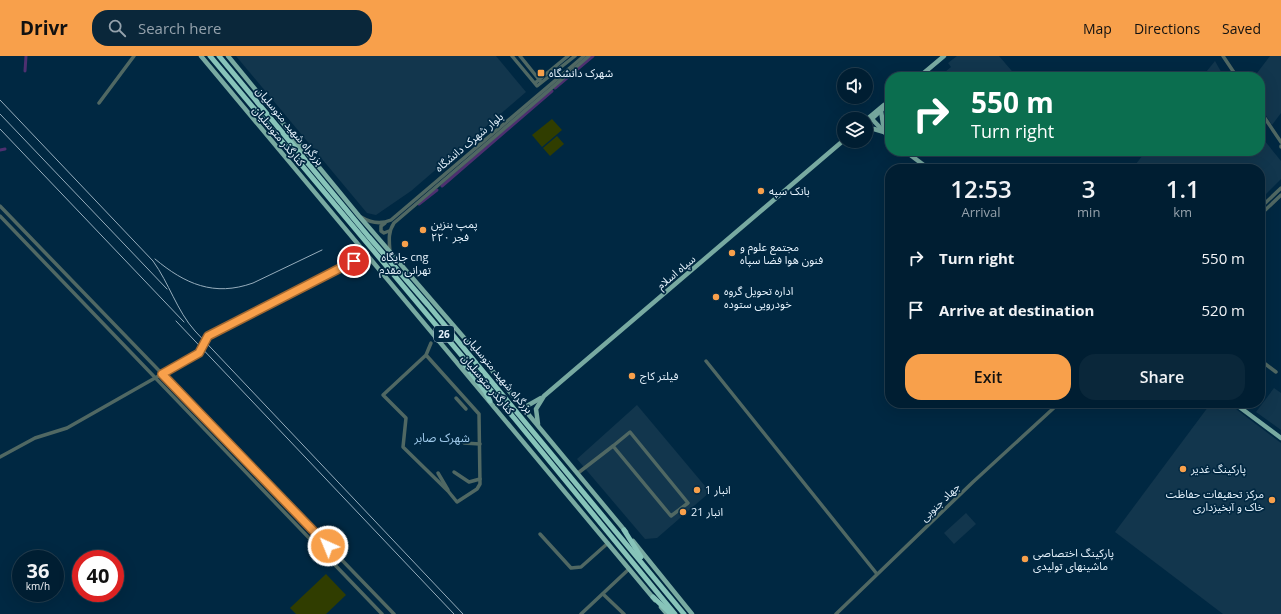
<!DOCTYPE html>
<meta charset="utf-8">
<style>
:root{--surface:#001e32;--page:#0a273a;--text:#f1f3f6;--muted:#95a2ac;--line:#223c4d;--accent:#f8a04b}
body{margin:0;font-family:"Open Sans","Noto Sans Arabic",sans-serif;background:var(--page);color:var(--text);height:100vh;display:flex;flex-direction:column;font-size:15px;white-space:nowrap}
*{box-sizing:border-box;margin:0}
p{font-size:13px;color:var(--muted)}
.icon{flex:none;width:22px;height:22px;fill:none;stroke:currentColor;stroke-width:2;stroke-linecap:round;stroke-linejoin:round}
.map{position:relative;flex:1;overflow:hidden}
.drawer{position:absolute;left:885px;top:108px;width:380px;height:244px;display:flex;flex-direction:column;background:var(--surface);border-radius:16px;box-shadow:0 4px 16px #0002,0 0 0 1px var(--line)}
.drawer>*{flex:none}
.guide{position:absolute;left:885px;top:16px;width:380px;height:84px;border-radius:16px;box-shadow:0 4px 16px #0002,0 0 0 1px var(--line);background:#0b6e4f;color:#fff;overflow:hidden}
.tools{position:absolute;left:837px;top:12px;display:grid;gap:8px}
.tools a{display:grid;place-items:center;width:36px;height:36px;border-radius:50%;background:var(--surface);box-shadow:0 4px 16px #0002,0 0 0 1px var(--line);font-size:20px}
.speed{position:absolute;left:12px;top:494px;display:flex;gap:8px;font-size:20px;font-weight:700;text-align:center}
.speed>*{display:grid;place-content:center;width:52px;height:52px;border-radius:50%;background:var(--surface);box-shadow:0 4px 16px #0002,0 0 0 1px var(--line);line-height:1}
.speed small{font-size:10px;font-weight:400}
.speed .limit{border:6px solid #d22;background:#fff;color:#111}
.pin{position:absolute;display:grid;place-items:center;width:34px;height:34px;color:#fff;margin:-17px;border:2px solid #fff;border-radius:50%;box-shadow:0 1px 4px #0007}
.me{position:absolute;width:44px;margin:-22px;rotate:316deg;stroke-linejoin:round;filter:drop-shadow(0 0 3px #0008)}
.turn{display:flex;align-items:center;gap:14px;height:84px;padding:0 20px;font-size:18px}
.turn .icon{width:52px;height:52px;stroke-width:2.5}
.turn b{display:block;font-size:28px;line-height:34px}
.eta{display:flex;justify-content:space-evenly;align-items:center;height:68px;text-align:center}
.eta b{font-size:24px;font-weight:600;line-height:28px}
.primary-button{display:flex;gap:8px;margin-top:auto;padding:8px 20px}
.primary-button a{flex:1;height:46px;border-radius:16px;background:var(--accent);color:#111;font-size:16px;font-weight:600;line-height:46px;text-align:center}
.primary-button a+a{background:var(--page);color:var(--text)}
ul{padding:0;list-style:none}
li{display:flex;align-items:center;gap:12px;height:52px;padding:0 20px}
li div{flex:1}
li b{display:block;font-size:15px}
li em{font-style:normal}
header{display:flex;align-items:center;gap:24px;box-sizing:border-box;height:56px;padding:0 20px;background:var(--accent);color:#111}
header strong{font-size:19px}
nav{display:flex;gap:22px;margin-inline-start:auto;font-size:14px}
.search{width:280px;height:36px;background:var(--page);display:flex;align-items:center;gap:10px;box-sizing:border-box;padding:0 14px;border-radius:16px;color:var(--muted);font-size:15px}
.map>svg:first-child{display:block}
.built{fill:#12364d}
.green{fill:#303d00}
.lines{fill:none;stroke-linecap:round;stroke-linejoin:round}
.canal{stroke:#4d3070;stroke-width:3}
.minor{stroke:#506863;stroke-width:3.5}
.major{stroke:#78aaa1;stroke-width:4.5}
.highway{stroke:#87c4b9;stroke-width:5}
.rail{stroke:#96adbc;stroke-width:1}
.route-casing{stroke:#a16831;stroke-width:10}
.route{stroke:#f8a04b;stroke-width:7}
.poi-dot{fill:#f8a04b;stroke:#002842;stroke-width:1.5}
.labels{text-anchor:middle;stroke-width:3.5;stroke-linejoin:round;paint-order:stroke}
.shield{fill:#002842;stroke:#a0b5c4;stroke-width:1}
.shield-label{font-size:10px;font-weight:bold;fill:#e5f2fc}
.poi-label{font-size:11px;fill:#e5f2fc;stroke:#002842;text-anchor:start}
.street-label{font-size:11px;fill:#e5f2fc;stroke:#002842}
.neighbourhood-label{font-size:12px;fill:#9ec9ea;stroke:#002842}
</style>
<header>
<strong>Drivr</strong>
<div class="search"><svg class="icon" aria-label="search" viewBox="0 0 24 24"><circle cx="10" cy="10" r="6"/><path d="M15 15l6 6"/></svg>Search here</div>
<nav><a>Map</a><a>Directions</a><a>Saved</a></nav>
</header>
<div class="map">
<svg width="1281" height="558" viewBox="0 0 1281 558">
<rect width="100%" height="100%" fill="#002842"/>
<!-- built -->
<g class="built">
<polygon points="236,0 496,0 526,36 411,135 376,159 367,157"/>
<polygon points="957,0 999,0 1017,21 939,21 951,11 948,7"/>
<polygon points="1270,0 1281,0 1281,57 1272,69 1260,50 1260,21 1254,21"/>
<polygon points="1215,5 1224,21 1202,21"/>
<polygon points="1260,79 1281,105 1281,123 1260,144 1260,113 1132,113 1146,95 1260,95"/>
<polygon points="1274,332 1281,337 1281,374 1256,356"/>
<polygon points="1211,347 1228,347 1281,387 1281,558 1223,558 1115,476"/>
<polygon points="637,349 710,436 657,482 645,483 577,403"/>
<polygon points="966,457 976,468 954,488 944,477"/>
</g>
<!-- green -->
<g class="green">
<polygon points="552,63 562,74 542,91 532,79"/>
<polygon points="557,80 564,88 550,100 543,92"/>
<polygon points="326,518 346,539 326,558 296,558 290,552"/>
</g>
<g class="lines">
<!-- canal -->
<g class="canal">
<polyline points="25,15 26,0"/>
<polyline points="555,32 593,0"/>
<polyline points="0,94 5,93"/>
<polyline points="442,130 552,35"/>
<polyline points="419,148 437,134"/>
</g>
<!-- minor -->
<g class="minor">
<polyline points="512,0 537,30 575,0"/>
<polyline points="520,0 541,26"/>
<polyline points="1223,0 1237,21"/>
<polyline points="535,27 568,0"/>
<polyline points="99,47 134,0"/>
<polyline points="1260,55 1281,86"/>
<polyline points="1281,90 1281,91"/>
<polyline points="0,150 394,558"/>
<polyline points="1260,152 1281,132"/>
<polyline points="1260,159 1281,139"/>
<polyline points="0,160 382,558"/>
<path d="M361,161c10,6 19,8 30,3l193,-164"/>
<polyline points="385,167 381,170 381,175 384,177 389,175"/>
<path d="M390,196c-1,-12 -2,-20 4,-29l195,-167"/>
<polyline points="426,299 479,358 480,428 477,433 457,446 448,435 403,391 406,362 383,339 426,299 431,287"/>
<polyline points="1260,304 1276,316"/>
<polyline points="706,305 877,518"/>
<polyline points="456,342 466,353"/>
<polygon points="630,376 688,447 671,460 613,390"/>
<polyline points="458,382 464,387 480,388"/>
<polyline points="0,401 35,382 67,372 199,297 208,280 367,197"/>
<polyline points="454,416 469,426 480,423"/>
<polyline points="438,417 448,434"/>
<polyline points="578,417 613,390"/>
<polyline points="540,478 571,512 581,511 608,487"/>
<polyline points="603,538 624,558"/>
<polyline points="581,558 629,513"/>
<polyline points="836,558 973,426 1057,349 1061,347"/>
</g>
<!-- major -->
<g class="major">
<polyline points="201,0 655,544"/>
<polyline points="228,0 359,160 485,306 626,476"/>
<polyline points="919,21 944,0"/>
<polyline points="881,55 883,68 886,76"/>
<polyline points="871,62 890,82"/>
<polyline points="866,64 884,49"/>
<polyline points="866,68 890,46"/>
<polyline points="866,73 874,73 884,76"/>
<polyline points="288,80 304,97"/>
<polyline points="905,95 929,113"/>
<polyline points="1234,347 1281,382"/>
<polyline points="522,351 525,351 541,342"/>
<polyline points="538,368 536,353 544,340 844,84"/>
<polyline points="633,485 692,558"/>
<polyline points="661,551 667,558"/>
</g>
<!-- highway -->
<g class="highway">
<polyline points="210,0 514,362 675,558"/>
<polyline points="219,0 369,181 428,249 684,558"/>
<polyline points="464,308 485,335 490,345"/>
<polyline points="624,474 641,501"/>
<polyline points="653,541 671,558"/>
</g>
<!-- rail -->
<g class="rail">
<path d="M0,44l153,161c16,22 24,50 42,70l268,283"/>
<polyline points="0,58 167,233"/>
<polyline points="0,73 184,266"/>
<path d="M155,203c30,25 59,38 98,24l69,-33"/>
<polyline points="176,265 454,558"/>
</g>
</g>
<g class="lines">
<!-- route casing -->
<g class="route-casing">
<polyline id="route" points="328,490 162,318 199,297 208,280 354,205"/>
</g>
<!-- route -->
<use href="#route" class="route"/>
</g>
<!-- markers -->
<g class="poi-dot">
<rect x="537" y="13" width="8" height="8" rx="2"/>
<circle cx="761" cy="135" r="4"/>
<circle cx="423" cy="174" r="4"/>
<circle cx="405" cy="188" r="4"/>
<circle cx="732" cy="197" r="4"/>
<circle cx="716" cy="241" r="4"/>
<circle cx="632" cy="320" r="4"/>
<circle cx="1183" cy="413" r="4"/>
<circle cx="697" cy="434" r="4"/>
<circle cx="1272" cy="444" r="4"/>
<circle cx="683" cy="456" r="4"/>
<circle cx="1025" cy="503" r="4"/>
</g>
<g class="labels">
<!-- shield labels -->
<rect class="shield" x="434" y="270" width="20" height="16" rx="3"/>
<g class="shield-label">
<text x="444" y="282">26</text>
</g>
<!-- poi labels -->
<g class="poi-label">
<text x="549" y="21">شهرک دانشگاه</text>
<text x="769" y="139">بانک سپه</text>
<text x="431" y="172">پمپ بنزین<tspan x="431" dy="13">۲۲۰ فجر</tspan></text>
<text x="740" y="195">مجتمع علوم و<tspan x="740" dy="13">فنون هوا فضا سپاه</tspan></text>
<text x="405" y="205" text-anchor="middle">جایگاه cng<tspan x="405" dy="13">تهرانی مقدم</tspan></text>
<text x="724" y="239">اداره تحویل گروه<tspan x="724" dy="13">خودرویی ستوده</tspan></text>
<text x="640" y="324">فیلتر کاج</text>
<text x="1191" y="417">پارکینگ غدیر</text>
<text x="705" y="438">انبار 1</text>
<text x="1264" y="442" text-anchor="end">مرکز تحقیقات حفاظت<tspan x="1264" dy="13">خاک و آبخیزداری</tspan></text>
<text x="691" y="460">انبار 21</text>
<text x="1033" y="501">پارکینگ اختصاصی<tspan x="1033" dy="13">ماشینهای تولیدی</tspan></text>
</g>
<!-- street labels -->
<g class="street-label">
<text transform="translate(290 70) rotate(50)" y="4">بزرگراه شهید متوسلیان</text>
<text transform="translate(279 80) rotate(50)" y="4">کنارگذر متوسلیان</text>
<text transform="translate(469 86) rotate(-40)" y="4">بلوار شهرک دانشگاه</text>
<text transform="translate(676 216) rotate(-40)" y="4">سپاه اسلام</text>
<text transform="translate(499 318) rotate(50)" y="4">بزرگراه شهید متوسلیان</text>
<text transform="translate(488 328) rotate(50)" y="4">کنارگذر متوسلیان</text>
<text transform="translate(940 446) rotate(-44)" y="4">جهاد جنوبی</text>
</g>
<!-- neighbourhood labels -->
<g class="neighbourhood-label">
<text x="442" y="386">شهرک صابر</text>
</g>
</g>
</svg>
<div class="tools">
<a><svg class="icon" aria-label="sound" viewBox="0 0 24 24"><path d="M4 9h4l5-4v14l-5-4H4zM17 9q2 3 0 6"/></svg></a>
<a><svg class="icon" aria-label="layers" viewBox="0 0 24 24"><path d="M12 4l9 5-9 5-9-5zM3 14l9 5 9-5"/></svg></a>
</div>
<div class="speed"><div>36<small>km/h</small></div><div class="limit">40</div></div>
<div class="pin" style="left:354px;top:205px;background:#d93025"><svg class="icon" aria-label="arrive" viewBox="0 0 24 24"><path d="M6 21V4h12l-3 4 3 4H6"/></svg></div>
<svg class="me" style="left:328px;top:490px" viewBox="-20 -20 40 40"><circle r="17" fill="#f8a04b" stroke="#fff" stroke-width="3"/><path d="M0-11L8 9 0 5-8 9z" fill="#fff"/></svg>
<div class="guide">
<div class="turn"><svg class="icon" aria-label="right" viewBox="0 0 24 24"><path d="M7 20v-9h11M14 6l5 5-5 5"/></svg><div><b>550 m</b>Turn right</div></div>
</div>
<section class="drawer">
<div class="eta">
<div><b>12:53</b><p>Arrival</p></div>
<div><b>3</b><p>min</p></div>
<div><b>1.1</b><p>km</p></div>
</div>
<ul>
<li><svg class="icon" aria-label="right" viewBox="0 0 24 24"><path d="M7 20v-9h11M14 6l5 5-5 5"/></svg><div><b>Turn right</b></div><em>550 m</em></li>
<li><svg class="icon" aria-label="arrive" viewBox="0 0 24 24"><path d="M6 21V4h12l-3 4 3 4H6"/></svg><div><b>Arrive at destination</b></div><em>520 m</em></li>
</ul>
<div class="primary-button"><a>Exit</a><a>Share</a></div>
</section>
</div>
